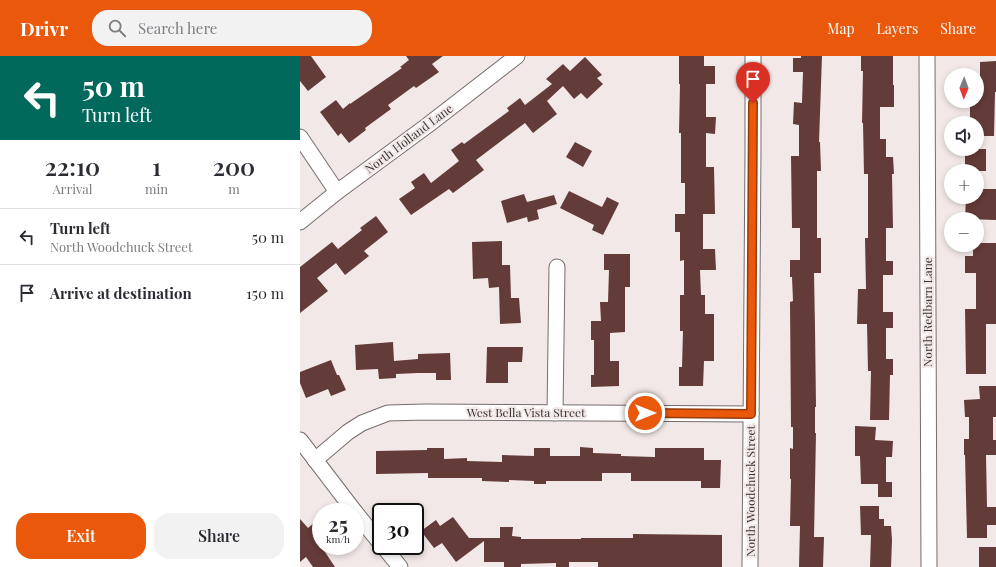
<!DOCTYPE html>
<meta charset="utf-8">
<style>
:root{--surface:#fff;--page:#f2f2f3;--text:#2b2b33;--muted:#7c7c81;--line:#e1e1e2;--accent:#ea580c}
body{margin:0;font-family:"Playfair Display",serif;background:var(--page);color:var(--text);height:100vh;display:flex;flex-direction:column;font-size:15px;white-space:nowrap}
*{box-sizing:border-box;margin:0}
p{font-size:13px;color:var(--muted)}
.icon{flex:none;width:22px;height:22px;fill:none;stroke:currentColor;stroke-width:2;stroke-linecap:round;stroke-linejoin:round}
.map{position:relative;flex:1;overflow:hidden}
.sheet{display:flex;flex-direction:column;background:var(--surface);width:300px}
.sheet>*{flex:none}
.guide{background:#00695c;color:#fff;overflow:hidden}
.needle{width:26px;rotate:181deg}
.controls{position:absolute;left:644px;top:12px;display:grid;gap:8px}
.controls a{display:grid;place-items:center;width:40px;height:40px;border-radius:50%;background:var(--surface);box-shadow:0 2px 6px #0003;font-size:20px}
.speed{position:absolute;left:12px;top:447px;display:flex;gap:8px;font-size:20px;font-weight:700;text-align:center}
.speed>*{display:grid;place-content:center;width:52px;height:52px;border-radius:50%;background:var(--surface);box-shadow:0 2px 6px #0003;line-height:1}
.speed small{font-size:10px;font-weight:400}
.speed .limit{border:2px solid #111;border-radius:6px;background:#fff;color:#111}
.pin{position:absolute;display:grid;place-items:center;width:34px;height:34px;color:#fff;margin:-41px -17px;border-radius:50% 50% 50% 0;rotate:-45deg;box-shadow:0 0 4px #0007}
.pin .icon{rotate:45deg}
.me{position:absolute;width:44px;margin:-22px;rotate:90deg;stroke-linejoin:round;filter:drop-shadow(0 0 3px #0008)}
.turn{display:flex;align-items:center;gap:14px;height:84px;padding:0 16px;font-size:18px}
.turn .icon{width:52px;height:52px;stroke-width:2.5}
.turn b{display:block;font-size:28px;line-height:34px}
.eta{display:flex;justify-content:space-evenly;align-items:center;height:68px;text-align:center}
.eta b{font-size:24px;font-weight:600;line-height:28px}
.cta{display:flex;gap:8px;margin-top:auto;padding:8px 16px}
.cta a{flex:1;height:46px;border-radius:16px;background:var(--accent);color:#fff;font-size:16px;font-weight:600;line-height:46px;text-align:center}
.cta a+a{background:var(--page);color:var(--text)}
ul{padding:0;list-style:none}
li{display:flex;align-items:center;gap:12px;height:56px;padding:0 16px;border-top:1px solid var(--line)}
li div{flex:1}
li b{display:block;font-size:15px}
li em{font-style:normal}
header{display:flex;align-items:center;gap:24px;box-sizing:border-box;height:56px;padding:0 20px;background:var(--accent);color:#fff}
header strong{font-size:19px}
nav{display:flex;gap:22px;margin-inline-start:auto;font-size:14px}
.search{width:280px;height:36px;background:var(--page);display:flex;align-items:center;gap:10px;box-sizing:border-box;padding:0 14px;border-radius:16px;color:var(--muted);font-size:15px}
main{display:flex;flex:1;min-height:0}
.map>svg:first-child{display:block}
.building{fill:#633b38}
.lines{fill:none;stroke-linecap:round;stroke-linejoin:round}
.street-casing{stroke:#756d6c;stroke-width:17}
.street{stroke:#fff;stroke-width:15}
.route-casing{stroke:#983908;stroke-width:10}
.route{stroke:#ea580c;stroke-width:7}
.labels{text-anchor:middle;stroke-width:4;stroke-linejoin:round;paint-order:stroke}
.street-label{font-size:12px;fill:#393635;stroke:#f2e8e7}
</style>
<header>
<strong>Drivr</strong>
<div class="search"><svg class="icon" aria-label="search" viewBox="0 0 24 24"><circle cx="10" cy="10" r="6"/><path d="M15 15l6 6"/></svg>Search here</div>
<nav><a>Map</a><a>Layers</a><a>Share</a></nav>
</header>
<main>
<section class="sheet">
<div class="guide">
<div class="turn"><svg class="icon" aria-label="left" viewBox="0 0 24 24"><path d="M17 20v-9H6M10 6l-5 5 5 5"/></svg><div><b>50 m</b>Turn left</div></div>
</div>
<div class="eta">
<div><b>22:10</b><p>Arrival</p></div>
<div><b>1</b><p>min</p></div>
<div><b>200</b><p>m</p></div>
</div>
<ul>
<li><svg class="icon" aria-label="left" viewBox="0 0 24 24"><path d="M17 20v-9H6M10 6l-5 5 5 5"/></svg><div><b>Turn left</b><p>North Woodchuck Street</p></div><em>50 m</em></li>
<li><svg class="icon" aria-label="arrive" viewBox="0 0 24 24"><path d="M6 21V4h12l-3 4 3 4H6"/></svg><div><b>Arrive at destination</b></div><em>150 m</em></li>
</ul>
<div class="cta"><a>Exit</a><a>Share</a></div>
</section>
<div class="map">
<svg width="696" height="511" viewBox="0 0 696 511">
<rect width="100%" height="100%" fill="#f2e8e7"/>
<!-- building -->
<g class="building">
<polygon points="0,0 11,0 26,21 8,35 0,25"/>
<polygon points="106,0 143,0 132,8 139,16 116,32 114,30 88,49 91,53 65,72 66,74 49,87 41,77 38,80 20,56 36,44 43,53 50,47 50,48 102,12 100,11 109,4"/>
<polygon points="379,0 404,0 404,10 415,10 415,28 406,28 406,61 416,61 415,78 406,77 406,111 414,111 415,158 403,158 403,193 415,193 416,214 400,214 401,239 405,239 405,258 414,258 414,305 404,305 403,330 379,330 379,311 382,311 383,275 380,275 380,239 384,239 384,204 380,205 380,176 375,176 375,158 385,158 385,127 381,127 381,77 379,77 380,28 379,28"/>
<polygon points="501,0 522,0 519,86 520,86 521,115 517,115 517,182 521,182 521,217 514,217 515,272 516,351 515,351 515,377 516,377 514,481 524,481 523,511 499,511 500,470 490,470 491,423 490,423 490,392 493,393 493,371 491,371 490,246 493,245 492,221 490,221 490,204 500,204 500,172 492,172 491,100 499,100 499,69 493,68 494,46 502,47 503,16 493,16 493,2 501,2"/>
<polygon points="561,0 593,0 593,29 594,29 594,51 580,51 580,83 586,83 586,101 593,101 594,118 592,118 593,172 586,172 586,205 593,205 593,219 583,219 583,256 593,256 593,272 586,272 586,303 593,303 593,319 590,319 589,364 570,364 571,315 568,315 567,268 557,268 558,233 566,233 565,182 568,182 568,118 564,118 563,67 562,67 563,15 561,15"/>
<polygon points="285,1 302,19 297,22 303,28 287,43 281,37 274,43 263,30 247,45 257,58 233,77 225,67 176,104 184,114 153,137 149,133 111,159 99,143 115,132 111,126 124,117 131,127 159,105 151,94 162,86 164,88 209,55 207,52 220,42 225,49 252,28 246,23 263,8 270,15"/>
<polygon points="696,5 696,36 695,36 694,80 677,80 677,67 670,67 670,46 677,46 677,20 680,20 680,6"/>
<polygon points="275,86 292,95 283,111 266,101"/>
<rect x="665" y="93" width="21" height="22"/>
<polygon points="677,133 696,133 696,164 665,163 666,141 677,141"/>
<polygon points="269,135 302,151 307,141 319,147 303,179 292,174 294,169 260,152"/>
<polygon points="224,138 227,146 254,139 257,148 237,154 239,163 228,166 227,161 207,167 201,145"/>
<polygon points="76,160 88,176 64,195 69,200 45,219 36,207 17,222 28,235 0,257 0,211 32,186 38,193 62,174 60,172"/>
<polygon points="202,185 202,209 210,209 211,242 219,242 221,267 200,268 199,231 189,232 188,222 173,223 172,186"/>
<polygon points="677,187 696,187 696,268 686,268 686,318 666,318 665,253 676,253 676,217 665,217 665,200 673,200 673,189 677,189"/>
<polygon points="304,198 330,198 330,231 325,231 325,276 310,277 310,305 319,305 319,330 291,331 291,319 294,319 294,284 291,284 291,265 301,265 300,246 308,246 309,214 304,214"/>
<polygon points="93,286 94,305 118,303 118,298 150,297 151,324 136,324 136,317 118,317 96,318 96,322 79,323 78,313 56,314 55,289"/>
<polygon points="187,291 223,291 222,306 208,306 208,327 186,327"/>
<polygon points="31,304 37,319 39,319 46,334 31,340 28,333 6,342 0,327 0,316"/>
<polygon points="679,330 696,330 696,361 693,361 693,384 696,384 696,399 686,399 687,451 696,451 696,469 687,469 687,482 667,482 665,399 664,399 664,383 669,383 669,361 665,361 664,344 680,343"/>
<polygon points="555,370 576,371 575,384 593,385 592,401 586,401 586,426 592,426 592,441 578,441 578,428 561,428 560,400 555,400"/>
<polygon points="280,391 293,392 293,397 321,398 321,400 355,401 355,392 404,392 404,404 421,404 420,432 401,432 401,425 331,425 331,417 302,417 302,425 246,425 246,428 234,428 234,425 209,424 209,426 182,425 182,422 128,422 128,417 76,418 76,395 127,394 127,392 144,392 144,403 167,402 167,405 202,406 202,399 234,400 234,392 250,392 250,400 280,400"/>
<polygon points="560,450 579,450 579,463 584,463 584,470 591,470 592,484 591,511 570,511 571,479 561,479"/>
<polygon points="153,461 169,482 200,482 200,471 213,471 212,480 221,481 221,483 281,483 281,482 333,482 333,478 422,479 422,511 298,511 298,506 269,506 269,511 256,511 256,507 221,508 221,511 204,511 204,506 184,506 184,485 156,506 142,487 134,492 121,475 136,464 140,470"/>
<polygon points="0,463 8,472 16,465 21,471 21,490 35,511 13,511 6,501 0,506"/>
<rect x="679" y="491" width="17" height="20"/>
</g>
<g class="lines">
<!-- street casing -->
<g class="street-casing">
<g id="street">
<polyline points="627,0 629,511"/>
<polyline points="0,81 37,136"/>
<polyline points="0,166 37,136 128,69 217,0"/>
<polyline points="255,357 257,211"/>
<polyline points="0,384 55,456"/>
<polyline points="15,404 48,376 62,367 88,357 125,356 451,358"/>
<polyline points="55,456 81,488"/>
<polyline points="83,490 100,511"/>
<polyline points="450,511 453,93 453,0"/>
</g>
</g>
<!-- street -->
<use href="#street" class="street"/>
</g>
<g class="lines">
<!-- route casing -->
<g class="route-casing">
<polyline id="route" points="345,357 451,358 453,47"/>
</g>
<!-- route -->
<use href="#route" class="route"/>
</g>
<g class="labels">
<!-- street labels -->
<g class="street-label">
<text transform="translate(109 83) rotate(-37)" y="4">North Holland Lane</text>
<text transform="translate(628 256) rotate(-90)" y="4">North Redbarn Lane</text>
<text x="226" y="361">West Bella Vista Street</text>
<text transform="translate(451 435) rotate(-90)" y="4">North Woodchuck Street</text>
</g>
</g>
</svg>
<div class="controls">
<a><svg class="needle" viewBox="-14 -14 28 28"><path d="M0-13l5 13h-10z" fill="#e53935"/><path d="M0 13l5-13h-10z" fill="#7c7c81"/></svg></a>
<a><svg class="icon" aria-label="sound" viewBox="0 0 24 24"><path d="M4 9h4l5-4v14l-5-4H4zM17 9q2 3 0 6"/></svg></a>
<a>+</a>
<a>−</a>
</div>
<div class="speed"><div>25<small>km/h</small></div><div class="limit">30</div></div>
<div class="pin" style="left:453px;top:47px;background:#d93025"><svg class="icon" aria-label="arrive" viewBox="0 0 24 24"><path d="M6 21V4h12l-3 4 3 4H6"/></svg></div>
<svg class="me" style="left:345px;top:357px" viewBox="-20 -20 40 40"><circle r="17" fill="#ea580c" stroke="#fff" stroke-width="3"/><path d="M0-11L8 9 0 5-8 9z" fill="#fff"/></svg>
</div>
</main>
